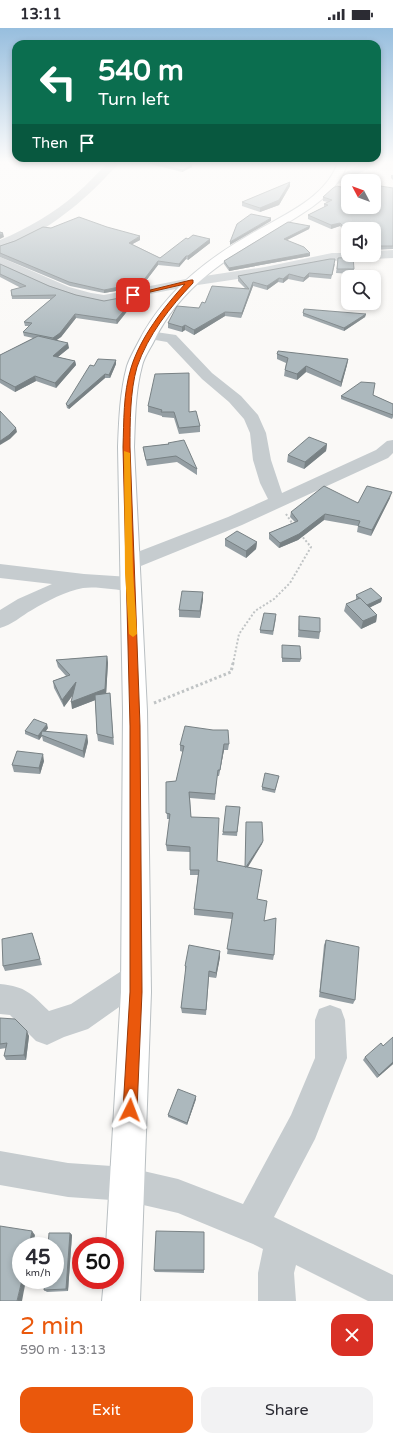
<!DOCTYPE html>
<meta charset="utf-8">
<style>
:root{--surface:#fff;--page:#f2f2f3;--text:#2b2b33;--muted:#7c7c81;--accent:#ea580c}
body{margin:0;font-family:"Varela Round",sans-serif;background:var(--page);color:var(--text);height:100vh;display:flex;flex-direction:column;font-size:15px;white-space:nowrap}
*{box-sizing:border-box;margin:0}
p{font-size:13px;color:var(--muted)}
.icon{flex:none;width:22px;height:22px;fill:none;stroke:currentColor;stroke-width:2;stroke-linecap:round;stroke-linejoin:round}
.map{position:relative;height:1273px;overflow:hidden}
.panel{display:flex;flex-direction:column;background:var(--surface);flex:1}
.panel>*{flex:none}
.banner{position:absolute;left:12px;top:12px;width:369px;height:122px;border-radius:12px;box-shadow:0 2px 6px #0003;background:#0b6e4f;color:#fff;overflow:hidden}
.needle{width:26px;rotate:311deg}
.controls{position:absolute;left:341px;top:146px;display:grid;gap:8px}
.controls a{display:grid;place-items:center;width:40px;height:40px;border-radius:8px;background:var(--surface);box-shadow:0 2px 6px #0003;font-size:20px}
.speed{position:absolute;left:12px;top:1209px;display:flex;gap:8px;font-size:20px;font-weight:700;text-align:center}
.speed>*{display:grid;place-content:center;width:52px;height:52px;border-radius:50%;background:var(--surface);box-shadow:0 2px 6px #0003;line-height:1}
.speed small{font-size:10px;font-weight:400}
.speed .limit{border:6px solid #d22;background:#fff;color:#111}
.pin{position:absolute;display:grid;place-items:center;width:34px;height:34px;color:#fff;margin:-17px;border-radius:8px;box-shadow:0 2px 6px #0006}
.me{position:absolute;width:44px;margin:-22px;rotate:3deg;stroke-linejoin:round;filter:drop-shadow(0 0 3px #0008)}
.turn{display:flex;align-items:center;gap:14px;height:84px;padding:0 20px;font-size:18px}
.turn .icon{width:52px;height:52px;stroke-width:2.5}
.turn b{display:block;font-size:28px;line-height:34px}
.then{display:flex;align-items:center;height:38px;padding:0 20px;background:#0003;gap:8px;font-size:15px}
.round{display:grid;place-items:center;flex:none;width:42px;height:42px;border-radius:12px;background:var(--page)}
.head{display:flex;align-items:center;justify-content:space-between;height:68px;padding:0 20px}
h1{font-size:24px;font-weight:600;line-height:30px;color:var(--accent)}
.button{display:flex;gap:8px;margin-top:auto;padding:8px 20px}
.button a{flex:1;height:46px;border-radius:12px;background:var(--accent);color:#fff;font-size:16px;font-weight:600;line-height:46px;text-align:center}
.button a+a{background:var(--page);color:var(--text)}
.status{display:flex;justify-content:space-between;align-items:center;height:28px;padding:0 20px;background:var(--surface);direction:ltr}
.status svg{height:11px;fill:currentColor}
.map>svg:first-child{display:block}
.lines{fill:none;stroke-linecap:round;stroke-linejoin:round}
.major-casing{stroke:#b9bfc2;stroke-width:2}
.path-far1{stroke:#c0c4c5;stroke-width:2;stroke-dasharray:2 2;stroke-linecap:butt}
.path{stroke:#c0c4c5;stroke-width:3;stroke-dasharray:2.5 2.5;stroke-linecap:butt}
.minor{fill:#c6cccf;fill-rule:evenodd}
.major{fill:#fff;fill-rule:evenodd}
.wall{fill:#949ea3}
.shaded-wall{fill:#788184}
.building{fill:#acb8bd;stroke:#788184}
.route{fill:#ea580c;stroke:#983908}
.slow{fill:#f59e0b}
</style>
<div class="status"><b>13:11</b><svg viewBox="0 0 49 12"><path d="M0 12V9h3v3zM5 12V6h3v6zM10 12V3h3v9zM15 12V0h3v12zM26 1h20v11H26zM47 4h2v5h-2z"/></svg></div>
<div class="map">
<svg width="393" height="1273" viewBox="0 0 393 1273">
<rect width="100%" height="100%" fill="#faf9f7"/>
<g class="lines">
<!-- major casing -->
<g class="major-casing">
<path id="major" d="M338,134h10c-10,31 -39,48 -66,64 -52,30 -101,59 -128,115 -4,8 -10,16 -12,25 -7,26 -7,54 -8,81l13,264 4,281 -11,309h-38l2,-21h11v-34h-9l15,-254 2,-281 -5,-264c1,-27 2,-55 9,-81 3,-9 8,-17 12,-25 28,-54 76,-88 128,-116 27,-15 61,-32 71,-63z"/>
</g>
<!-- path-far1 -->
<g class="path-far1">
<polyline points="286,486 294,498"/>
<polyline points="233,636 239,606 255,583 274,571 290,555 311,519 301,507"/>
</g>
<!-- path -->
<polyline class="path" points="154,675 231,644 233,635"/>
<!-- minor -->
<g class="minor">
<path d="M109,134h11c-4,6 -10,10 -15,16 -27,28 -66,60 -105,70v-8c27,-11 54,-27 76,-46 12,-10 22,-22 33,-32z"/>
<polygon points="364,134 374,134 368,141 336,157 332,158 327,155"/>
<path d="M393,222v8l-61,3 -67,14 -74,11 -87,17c-38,-5 -70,-21 -104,-37v-9l69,30 22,6 13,2 87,-17 74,-11 67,-14h16v2h26v-4z"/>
<polygon points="149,303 176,307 212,345 241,368 258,387 266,405 271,432 282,465 376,422 387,413 393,412 393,425 388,430 242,497 136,540 129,541 122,540 119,535 122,530 228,489 268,471 260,455 253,432 250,405 244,391 229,374 202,351 167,314 144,310 142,307 144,304"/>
<path d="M0,536l84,10 46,3 7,2 3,5 -3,5 -7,2c-14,-1 -34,-5 -47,-3 -17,3 -36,13 -51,22 -11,6 -20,15 -32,18v-18l18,-11 34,-15 -52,-6z"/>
<path d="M136,935l10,5 5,10 -5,10 -58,41 -24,8 -17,8 -11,-4 -26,-26 -10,-1v-30c27,3 30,9 49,27l22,-7 55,-36z"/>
<polygon points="330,977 341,981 345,992 347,1030 315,1111 274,1189 393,1247 393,1273 368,1273 296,1237 294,1245 296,1273 258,1273 258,1245 263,1221 253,1216 178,1185 126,1173 68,1169 0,1157 0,1123 68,1135 126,1139 178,1151 243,1176 291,1087 315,1030 315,992 319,981"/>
</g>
<!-- major -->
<use href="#major" class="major"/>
</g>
<!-- wall -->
<g class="wall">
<polygon points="142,134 189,134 192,139 182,144"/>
<polygon points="391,147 393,147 393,152 391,150"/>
<polygon points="290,154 290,158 279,177 260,184 242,178 242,174"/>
<polygon points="341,159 393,160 393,221 374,222 374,201 348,201 348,208 340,198 331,201 308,191 308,187 324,179 324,176 328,174 323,173 323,169"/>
<polygon points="310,198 309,201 287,212 310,228 229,243 224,236 224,233"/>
<polygon points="51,200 140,212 132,216 160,230 188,211 210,211 210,215 188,232 186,231 179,239 158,237 145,254 145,258 104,265 70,258 0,229 0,218"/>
<polygon points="338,230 354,241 353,246 336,245"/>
<polygon points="0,236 49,258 76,267 104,273 146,265 146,268 145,273 136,272 117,296 76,290 61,309 56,312 69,320 58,329 75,333 76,337 56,360 36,353 15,364 0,355 0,327 33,310 24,308 23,304 29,298 25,298 24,294 51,271 12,271 11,262 21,260 0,249"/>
<polygon points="335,236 331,251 309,249 303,254 288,251 283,255 278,254 267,262 253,258 241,290 225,288 194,307 185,302 182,304 168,300 168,295 199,280 205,275 245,260 238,253 238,248"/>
<polygon points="303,285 366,286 365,289 344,303 303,288"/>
<polygon points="277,326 348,331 347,337 341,359 306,344 297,352 284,348 286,335 277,331"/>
<polygon points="116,332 116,336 110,350 105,350 69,381 67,380 66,376 94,338"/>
<polygon points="373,367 393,376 393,389 392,391 341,371 341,368"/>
<polygon points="148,378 189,384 200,398 200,404 179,406 174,390 162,389 162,388 148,384"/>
<polygon points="168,415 197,441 197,447 177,434 147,438 144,425 143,419 168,416"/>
<polygon points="327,416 326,423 304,441 287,434 288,427"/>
<polygon points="390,470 371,508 357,504 358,498 324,492 298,512 279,520 269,511 269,505 295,494 290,489 291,484"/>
<polygon points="225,511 257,514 256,521 246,530 225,518"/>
<polygon points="203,564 203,571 200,590 179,589 179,582"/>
<polygon points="356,567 382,570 381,574 370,579 377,587 376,594 361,601 344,583 346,576 357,572 356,571"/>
<polygon points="299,588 320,604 319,611 298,609"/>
<polygon points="276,590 273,607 260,605 260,602"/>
<polygon points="282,617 301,631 300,634 282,634"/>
<polygon points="107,628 108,635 106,666 110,665 114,717 98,713 97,706 95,672 72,681 73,667 64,679 54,660 53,653 66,648 58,639 56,632"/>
<polygon points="48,700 45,704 87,707 88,714 84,730 43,713 42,708 39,712 25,706 25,703"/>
<polygon points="229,716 228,722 224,722 219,748 217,748 215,772 190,770 191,789 217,833 245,839 263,813 262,816 247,839 262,842 257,871 274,927 273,932 227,926 232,891 194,887 194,881 198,847 190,847 190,824 167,823 166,817 170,791 167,791 166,754 176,753 183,724 180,723 180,717"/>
<polygon points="44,733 40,746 14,744 12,737"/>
<polygon points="278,751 275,765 262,762 262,759"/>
<polygon points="240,779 237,808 222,807 223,804"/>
<polygon points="32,905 42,937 5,943 3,938"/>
<polygon points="326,912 355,972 353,976 319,969 324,917"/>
<polygon points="220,929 216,950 209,949 206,987 182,985 181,980 186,944 185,944 185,938"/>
<polygon points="0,990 29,1008 26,1032 6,1032 4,1028 6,1020 0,1021"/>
<polygon points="383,1018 393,1036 377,1050 363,1032 365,1029"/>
<polygon points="196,1071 187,1097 168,1089 168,1087"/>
<polygon points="204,1204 204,1245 155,1244 154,1242"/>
<polygon points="70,1205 72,1207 68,1263 47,1264 44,1262"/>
</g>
<!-- shaded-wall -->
<g class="shaded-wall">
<polygon points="192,137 192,139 182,144 182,142"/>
<polygon points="290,154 290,158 279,177 260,184 260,180"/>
<polygon points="271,190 271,193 230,217 230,214"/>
<polygon points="340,195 340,198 331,201 331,197"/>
<polygon points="310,198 309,201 283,214 284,211"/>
<polygon points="3,205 4,209 0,211 0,207"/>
<polygon points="140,208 140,212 129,218 129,215"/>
<polygon points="210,211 210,215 188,232 188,228"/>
<polygon points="310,225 310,228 229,243 229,240"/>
<polygon points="186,228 186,231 179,239 179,236"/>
<polygon points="158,233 158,237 145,254 145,258 104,265 104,262 143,253"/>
<polygon points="309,245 309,249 303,254 304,250"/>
<polygon points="289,246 288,251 283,255 283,251"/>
<polygon points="279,250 278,254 267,262 267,258"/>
<polygon points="253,254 253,258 241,290 242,285"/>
<polygon points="136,269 136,272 117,296 116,292"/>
<polygon points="225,284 225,288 194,307 194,302"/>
<polygon points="75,286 76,290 61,309 54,314 53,310"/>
<polygon points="366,286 365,289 344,303 344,300"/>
<polygon points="185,297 185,302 182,304 182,299"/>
<polygon points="68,315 69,320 54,332 53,328"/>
<polygon points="348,331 347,337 341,359 341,354"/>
<polygon points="116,332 116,336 110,350 109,347"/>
<polygon points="75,333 76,337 56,360 55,355"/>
<polygon points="306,338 306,344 297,352 297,346"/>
<polygon points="105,346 105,350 69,381 68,378"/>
<polygon points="35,348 36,353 15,364 15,359"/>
<polygon points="16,400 17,404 10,411 0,417 0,413"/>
<polygon points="327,416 326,423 304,441 305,434"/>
<polygon points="392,464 390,470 371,508 372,502"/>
<polygon points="325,486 324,492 298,512 279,520 280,515"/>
<polygon points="257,514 256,521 246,530 246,523"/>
<polygon points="203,564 203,571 200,590 200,583"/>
<polygon points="382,570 381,574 367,581 367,577"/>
<polygon points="377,587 376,594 361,601 363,593"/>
<polygon points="107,628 108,635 106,668 72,681 71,674"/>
<polygon points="76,654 77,661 64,679 62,672"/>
<polygon points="47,696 48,700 43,707 41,707 42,708 39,712 38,708"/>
<polygon points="87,707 88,714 84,730 83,723"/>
<polygon points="224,716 224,722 219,748 220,742"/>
<polygon points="43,726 44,733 40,746 39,740"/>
<polygon points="263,813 262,816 245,844 245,840"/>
<polygon points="220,923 220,929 216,950 216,945"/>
<polygon points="27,1003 29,1008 26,1032 24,1027"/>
<polygon points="393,1034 393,1036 377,1050 379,1047"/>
<polygon points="196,1068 196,1071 187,1097 187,1095"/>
<polygon points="32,1203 35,1207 33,1218 29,1218"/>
<polygon points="70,1205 72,1207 68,1263 66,1261"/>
<polygon points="22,1252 26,1252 22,1273 17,1273"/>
</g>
<!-- building -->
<g class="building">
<polygon points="152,134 189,134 192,137 182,142"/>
<polygon points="349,152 352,153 348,153 348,179 374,179 374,157 393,160 393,218 374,218 374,219 374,201 348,201 348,204 340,195 331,197 308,187 328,177 324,176 332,172 323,169 333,160 337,158 341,159"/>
<polygon points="290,154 279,172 260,180 242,174"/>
<polygon points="251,186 271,190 230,214 237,196"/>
<polygon points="79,189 107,199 140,208 129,215 160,230 186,210 188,211 193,207 210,211 188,228 186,228 179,236 158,233 143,253 145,254 104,262 69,254 0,225 0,218 15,213 43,199 51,200"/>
<polygon points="288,194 310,198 284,211 304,219 310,225 229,240 224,233"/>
<polygon points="0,204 3,205 0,207"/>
<polygon points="353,229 354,241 337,241 338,230"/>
<polygon points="330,231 335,231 332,247 309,245 304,250 289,246 283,251 279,250 267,258 253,254 242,285 225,284 194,302 185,297 182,299 168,295 177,278 199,280 202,274 205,275 212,258 249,261 238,248"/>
<polygon points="0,236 49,258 76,267 104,273 146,265 145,269 136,269 116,292 75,286 60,305 53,310 23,304 32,295 24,294 56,267 12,268 11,262 26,258 0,246"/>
<polygon points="304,281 366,286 344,300 303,285"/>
<polygon points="38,308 68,315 53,328 75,333 55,355 35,348 15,359 0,351 0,327"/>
<polygon points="278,323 348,331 341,354 306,338 297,346 285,342 288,330 277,326"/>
<polygon points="98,331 116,332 109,347 105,346 68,378 66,376 90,337 94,338"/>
<polygon points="189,345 189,384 196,383 200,398 179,400 174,384 161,384 162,382 148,378 155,346"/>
<polygon points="361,354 375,355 373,367 393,376 393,387 341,368"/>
<polygon points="0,383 16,400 9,407 0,413"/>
<polygon points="309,409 327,416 305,434 288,427"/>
<polygon points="184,412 197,441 176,428 146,432 143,419 169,416 168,415"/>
<polygon points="324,458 358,475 367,458 392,464 372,502 358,498 360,493 325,486 299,506 280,515 269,505 298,493 291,484"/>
<polygon points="237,503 257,514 246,523 225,511"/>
<polygon points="371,560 382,570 367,577 356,567"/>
<polygon points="182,563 203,564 200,583 179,582"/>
<polygon points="360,570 377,587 363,593 346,576"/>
<polygon points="264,585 276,586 273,603 260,602"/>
<polygon points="299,588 320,590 320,604 299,602"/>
<polygon points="282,617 300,618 301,631 282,630"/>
<polygon points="107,628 105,661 71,674 76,654 62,672 53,653 70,647 56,632"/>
<polygon points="110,665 113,710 97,706 95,667"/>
<polygon points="34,691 47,696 38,708 25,703"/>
<polygon points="185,698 213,702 228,702 229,716 224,716 220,742 218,742 215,766 189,764 191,789 219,790 217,833 262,842 257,871 267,873 264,893 276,890 274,927 227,921 233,885 194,881 199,842 190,842 190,819 166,817 170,786 166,785 166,754 176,753 184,718 180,717"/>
<polygon points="42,703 87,707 83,723 41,707"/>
<polygon points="17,723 43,726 39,740 12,737"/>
<polygon points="265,745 279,748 275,762 262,759"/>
<polygon points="226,778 240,779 237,804 223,804"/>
<polygon points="246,794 262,794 263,813 246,839 245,839"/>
<polygon points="32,905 40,931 3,938 2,911"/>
<polygon points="326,912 359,919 355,972 320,964"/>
<polygon points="189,917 220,923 216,945 209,943 206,982 181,980 186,938 185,938"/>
<polygon points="0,990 15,991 27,1003 24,1027 4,1028 7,1015 0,1016"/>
<polygon points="393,1009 393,1034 379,1047 365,1029 381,1015 383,1018"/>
<polygon points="178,1061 196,1068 187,1095 168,1087"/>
<polygon points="0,1198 32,1203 29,1218 21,1218 21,1252 22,1252 17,1273 0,1273"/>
<polygon points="156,1203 204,1204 204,1242 154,1242"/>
<polygon points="49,1205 70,1205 66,1261 44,1262 45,1252 55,1252 55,1218 48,1218"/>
</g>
<!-- sky -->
<linearGradient id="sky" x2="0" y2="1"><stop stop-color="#97bede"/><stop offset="0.43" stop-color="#fdfcfb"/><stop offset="1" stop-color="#fdfcfb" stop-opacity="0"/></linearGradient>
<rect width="393" height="312" fill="url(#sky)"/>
<!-- route -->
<path class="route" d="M191,252h2v3c-23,24 -45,52 -56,84 -7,24 -7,56 -7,80l10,279 2,266 -5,118 -2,5 -5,2 -5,-2 -2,-5 7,-118v-266l-7,-279c1,-26 0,-53 8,-79 9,-30 33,-61 54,-84l-52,12 -3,-1z"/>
<!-- slow -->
<polygon class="slow" points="124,423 130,425 133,545 137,606 133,609 129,606 125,545"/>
</svg>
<div class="controls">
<a><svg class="needle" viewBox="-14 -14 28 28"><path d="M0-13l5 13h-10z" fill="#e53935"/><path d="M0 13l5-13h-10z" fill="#7c7c81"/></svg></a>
<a><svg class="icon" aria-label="sound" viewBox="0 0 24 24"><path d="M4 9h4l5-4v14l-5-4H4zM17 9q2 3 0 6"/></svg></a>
<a><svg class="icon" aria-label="search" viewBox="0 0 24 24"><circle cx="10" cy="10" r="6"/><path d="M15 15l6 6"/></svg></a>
</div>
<div class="speed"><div>45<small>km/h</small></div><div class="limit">50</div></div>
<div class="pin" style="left:133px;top:267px;background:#d93025"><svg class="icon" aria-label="arrive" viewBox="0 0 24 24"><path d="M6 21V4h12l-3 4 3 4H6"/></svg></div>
<svg class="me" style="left:130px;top:1082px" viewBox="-20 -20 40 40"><path d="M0-17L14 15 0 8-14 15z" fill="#ea580c" stroke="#fff" stroke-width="4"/></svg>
<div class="banner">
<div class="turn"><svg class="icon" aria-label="left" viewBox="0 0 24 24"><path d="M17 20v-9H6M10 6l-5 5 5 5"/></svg><div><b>540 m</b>Turn left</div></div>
<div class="then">Then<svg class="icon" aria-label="arrive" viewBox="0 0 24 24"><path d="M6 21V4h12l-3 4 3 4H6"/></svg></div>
</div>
</div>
<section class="panel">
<div class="head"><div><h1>2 min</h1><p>590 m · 13:13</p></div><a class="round" style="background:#d93025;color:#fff"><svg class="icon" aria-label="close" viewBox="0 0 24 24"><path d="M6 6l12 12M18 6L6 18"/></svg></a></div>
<div class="button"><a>Exit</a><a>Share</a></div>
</section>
